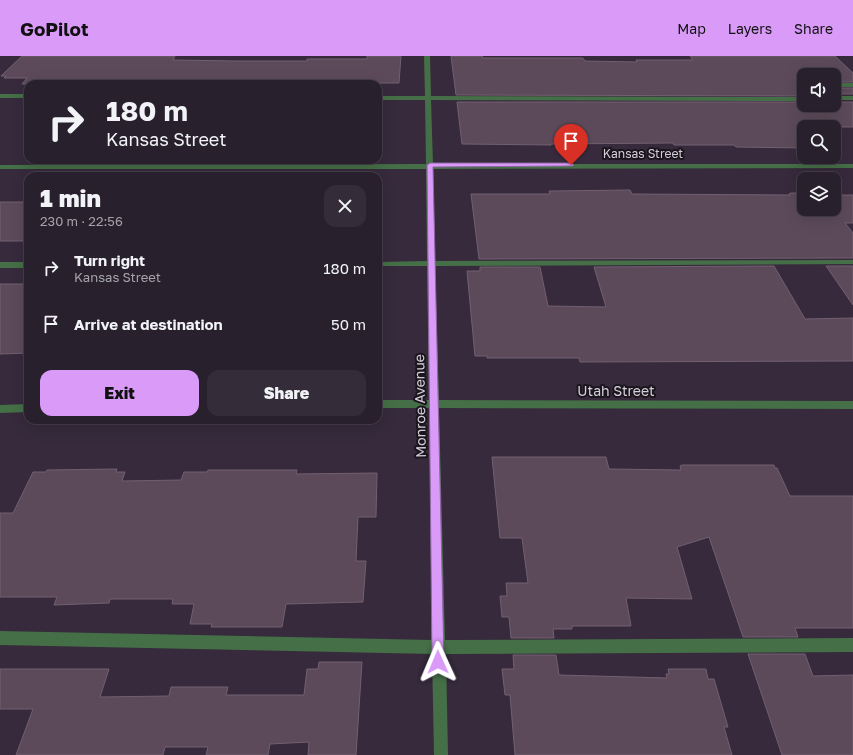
<!DOCTYPE html>
<meta charset="utf-8">
<style>
:root{--surface:#28202d;--page:#342d39;--text:#f1f3f6;--muted:#a5a3aa;--line:#443e49;--accent:#d99af8}
body{margin:0;font-family:"Golos Text",sans-serif;background:var(--page);color:var(--text);height:100vh;display:flex;flex-direction:column;font-size:15px;white-space:nowrap}
*{box-sizing:border-box;margin:0}
p{font-size:13px;color:var(--muted)}
.icon{flex:none;width:22px;height:22px;fill:none;stroke:currentColor;stroke-width:2;stroke-linecap:round;stroke-linejoin:round}
.map{position:relative;flex:1;overflow:hidden}
.panel{position:absolute;left:24px;top:116px;width:358px;height:252px;display:flex;flex-direction:column;background:var(--surface);border-radius:12px;box-shadow:0 4px 16px #0002,0 0 0 1px var(--line)}
.panel>*{flex:none}
.banner{position:absolute;left:24px;top:24px;width:358px;height:84px;border-radius:12px;box-shadow:0 4px 16px #0002,0 0 0 1px var(--line);background:#28202d;color:var(--text);overflow:hidden}
.tools{position:absolute;left:797px;top:12px;display:grid;gap:8px}
.tools a{display:grid;place-items:center;width:44px;height:44px;border-radius:8px;background:var(--surface);box-shadow:0 4px 16px #0002,0 0 0 1px var(--line);font-size:20px}
.pin{position:absolute;display:grid;place-items:center;width:34px;height:34px;color:#fff;margin:-41px -17px;border-radius:50% 50% 50% 0;rotate:-45deg;box-shadow:0 0 4px #0007}
.pin .icon{rotate:45deg}
.me{position:absolute;width:44px;margin:-22px;rotate:359deg;stroke-linejoin:round;filter:drop-shadow(0 0 3px #0008)}
.turn{display:flex;align-items:center;gap:14px;height:84px;padding:0 16px;font-size:18px}
.turn .icon{width:52px;height:52px;stroke-width:2.5}
.turn b{display:block;font-size:28px;line-height:34px}
.round{display:grid;place-items:center;flex:none;width:42px;height:42px;border-radius:12px;background:var(--page)}
.headline{display:flex;align-items:center;justify-content:space-between;height:68px;padding:0 16px}
h1{font-size:24px;font-weight:800;line-height:30px}
.cta{display:flex;gap:8px;margin-top:auto;padding:8px 16px}
.cta a{flex:1;height:46px;border-radius:12px;background:var(--accent);color:#111;font-size:16px;font-weight:800;line-height:46px;text-align:center}
.cta a+a{background:var(--page);color:var(--text)}
ul{padding:0;list-style:none}
li{display:flex;align-items:center;gap:12px;height:56px;padding:0 16px}
li div{flex:1}
li b{display:block;font-size:15px}
li em{font-style:normal}
header{display:flex;align-items:center;gap:24px;box-sizing:border-box;height:56px;padding:0 20px;background:var(--accent);color:#111}
header strong{font-size:19px}
nav{display:flex;gap:22px;margin-inline-start:auto;font-size:14px}
.map>svg:first-child{display:block}
.building{fill:#5c4a5b;stroke:#726071}
.lines{fill:none;stroke-linecap:round;stroke-linejoin:round}
.minor{fill:#456f47;fill-rule:evenodd}
.route{fill:#d99af8;stroke:#8d64a1}
.labels{text-anchor:middle;stroke-width:4;stroke-linejoin:round;paint-order:stroke}
.far-street-label{font-size:12px;fill:#d5ceda;stroke:#1b151d}
.street-label{font-size:14px;fill:#d5ceda;stroke:#1b151d}
</style>
<header>
<strong>GoPilot</strong>
<nav><a>Map</a><a>Layers</a><a>Share</a></nav>
</header>
<div class="map">
<svg width="853" height="699" viewBox="0 0 853 699">
<rect width="100%" height="100%" fill="#362a3c"/>
<!-- building -->
<g class="building">
<polygon points="22,0 175,0 173,4 236,5 307,5 307,3 367,3 367,0 401,0 399,27 22,28 27,22 4,22 6,20 1,20"/>
<polygon points="451,0 482,0 483,2 583,2 585,5 637,6 636,4 693,4 690,0 835,0 853,17 853,26 834,26 834,19 804,19 804,40 456,39"/>
<rect x="834" y="32" width="19" height="6"/>
<polygon points="457,46 804,46 804,49 834,49 834,46 853,46 853,71 804,71 804,92 736,91 734,89 674,89 673,87 551,88 551,89 462,88"/>
<polygon points="630,134 632,138 790,139 789,138 791,137 804,137 804,153 834,153 834,139 853,139 853,167 845,167 853,177 853,202 479,203 471,138 550,138 549,135"/>
<rect x="0" y="146" width="28" height="39"/>
<polygon points="774,210 805,263 853,262 853,305 580,306 579,302 487,302 487,300 475,300 467,215 480,215 480,211 540,211 548,250 606,251 594,211"/>
<polygon points="826,210 853,210 853,249"/>
<polygon points="0,228 28,228 28,297 0,298"/>
<polygon points="492,401 606,401 609,413 681,414 680,410 682,409 774,409 775,412 777,412 790,440 853,440 853,572 795,572 798,581 743,581 709,481 677,491 692,543 626,542 631,570 572,570 572,573 553,573 554,582 511,582 509,561 502,561 500,540 507,540 506,527 528,527 522,482 500,482"/>
<polygon points="117,413 116,416 125,416 122,425 181,424 184,416 207,416 208,414 297,414 296,418 377,417 376,461 358,461 356,505 366,505 363,546 286,548 282,571 211,571 212,568 190,568 194,548 172,548 173,543 110,543 109,547 54,549 57,541 0,541 0,457 13,457 33,416 46,416 47,414"/>
<polygon points="748,598 805,598 813,620 853,619 853,699 782,699"/>
<polygon points="513,599 556,599 559,619 667,622 666,618 669,618 668,613 706,613 708,623 714,623 728,671 724,671 732,699 515,699 510,639 505,639 502,613 514,613"/>
<polygon points="319,606 362,606 356,699 308,699 309,686 270,688 268,699 206,699 208,691 165,691 163,699 16,699 33,653 0,653 0,613 109,613 100,641 169,640 171,631 228,631 226,639 304,639 307,613 318,613"/>
</g>
<g class="lines">
<!-- minor -->
<g class="minor">
<polygon points="424,0 430,0 431,40 804,41 804,45 431,44 433,108 853,108 853,112 433,113 435,205 853,204 853,208 435,210 439,344 853,345 853,353 439,352 445,584 853,582 853,596 446,598 448,699 434,699 432,598 0,589 0,575 432,584 429,352 378,352 378,344 429,344 427,210 378,210 378,206 427,205 426,113 0,113 0,109 426,108 425,44 378,44 378,40 425,40"/>
<rect x="834" y="27" width="19" height="4"/>
<rect x="0" y="38" width="28" height="4"/>
<rect x="834" y="40" width="19" height="4"/>
<rect x="0" y="206" width="28" height="6"/>
<polygon points="28,348 28,356 0,357 0,349"/>
</g>
</g>
<!-- route -->
<polygon class="route" points="571,107 574,109 573,110 433,111 444,606 443,611 438,612 434,611 432,606 427,109 430,107"/>
<g class="labels">
<!-- far-street labels -->
<g class="far-street-label">
<text x="643" y="102">Kansas Street</text>
</g>
<!-- street labels -->
<g class="street-label">
<text x="616" y="340">Utah Street</text>
<text transform="translate(420 350) rotate(-91)" y="5">Monroe Avenue</text>
</g>
</g>
</svg>
<div class="tools">
<a><svg class="icon" aria-label="sound" viewBox="0 0 24 24"><path d="M4 9h4l5-4v14l-5-4H4zM17 9q2 3 0 6"/></svg></a>
<a><svg class="icon" aria-label="search" viewBox="0 0 24 24"><circle cx="10" cy="10" r="6"/><path d="M15 15l6 6"/></svg></a>
<a><svg class="icon" aria-label="layers" viewBox="0 0 24 24"><path d="M12 4l9 5-9 5-9-5zM3 14l9 5 9-5"/></svg></a>
</div>
<div class="pin" style="left:571px;top:109px;background:#d93025"><svg class="icon" aria-label="arrive" viewBox="0 0 24 24"><path d="M6 21V4h12l-3 4 3 4H6"/></svg></div>
<svg class="me" style="left:438px;top:606px" viewBox="-20 -20 40 40"><path d="M0-17L14 15 0 8-14 15z" fill="#d99af8" stroke="#fff" stroke-width="4"/></svg>
<div class="banner">
<div class="turn"><svg class="icon" aria-label="right" viewBox="0 0 24 24"><path d="M7 20v-9h11M14 6l5 5-5 5"/></svg><div><b>180 m</b>Kansas Street</div></div>
</div>
<section class="panel">
<div class="headline"><div><h1>1 min</h1><p>230 m · 22:56</p></div><a class="round"><svg class="icon" aria-label="close" viewBox="0 0 24 24"><path d="M6 6l12 12M18 6L6 18"/></svg></a></div>
<ul>
<li><svg class="icon" aria-label="right" viewBox="0 0 24 24"><path d="M7 20v-9h11M14 6l5 5-5 5"/></svg><div><b>Turn right</b><p>Kansas Street</p></div><em>180 m</em></li>
<li><svg class="icon" aria-label="arrive" viewBox="0 0 24 24"><path d="M6 21V4h12l-3 4 3 4H6"/></svg><div><b>Arrive at destination</b></div><em>50 m</em></li>
</ul>
<div class="cta"><a>Exit</a><a>Share</a></div>
</section>
</div>
